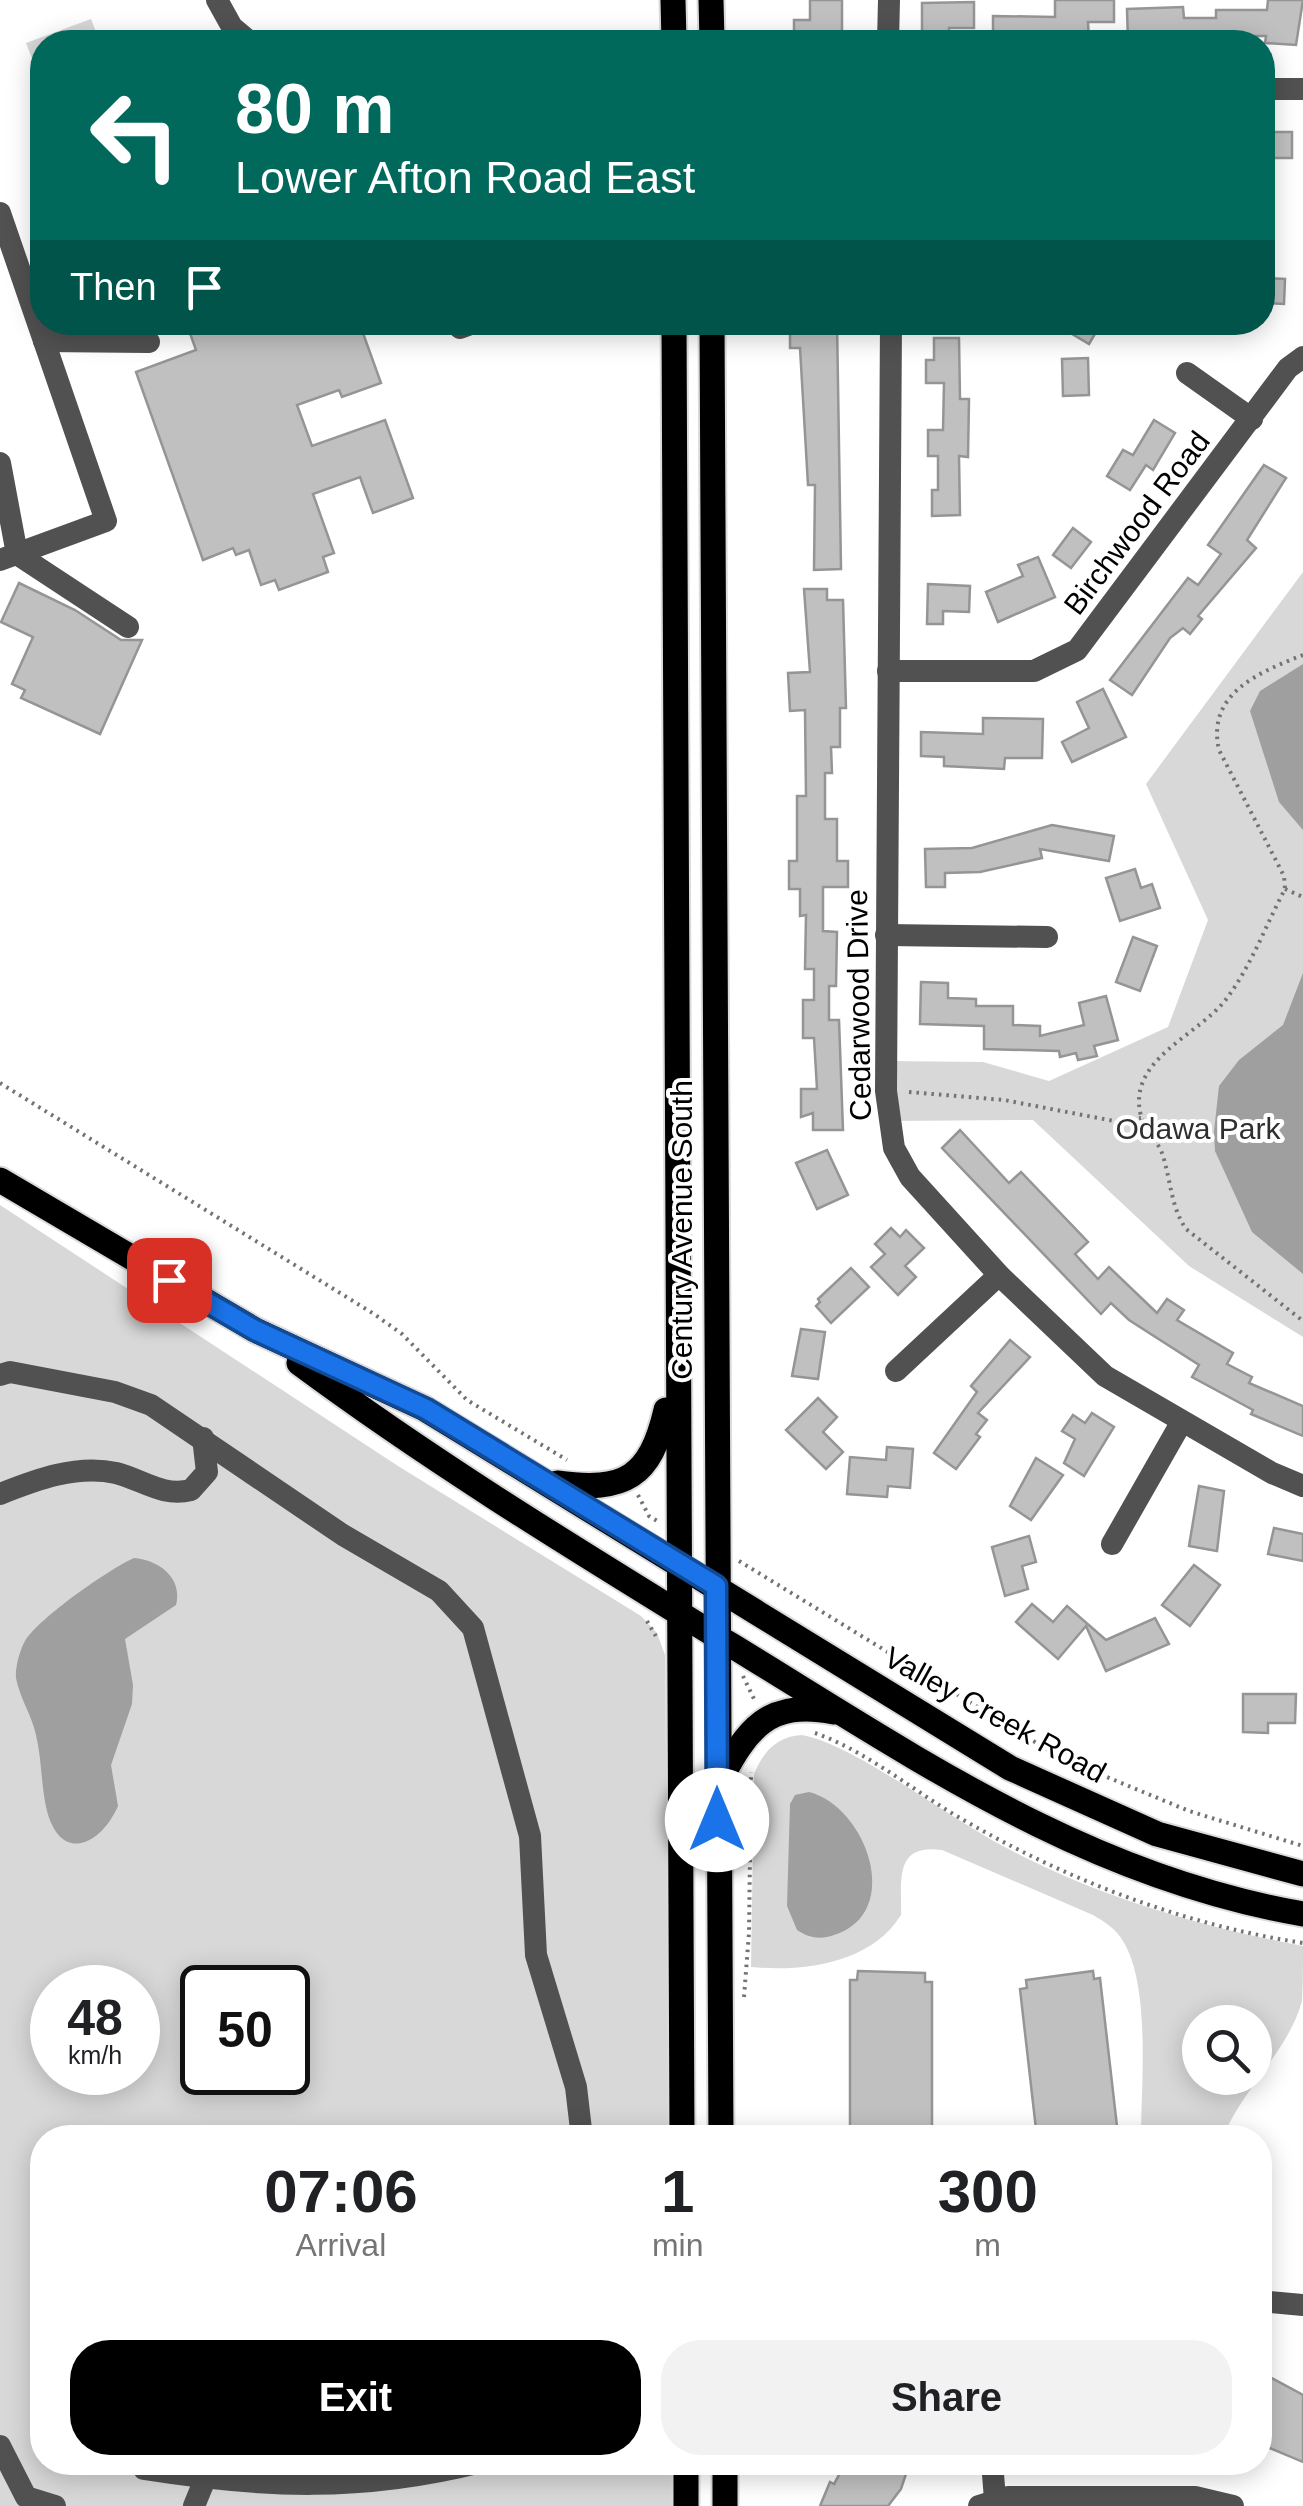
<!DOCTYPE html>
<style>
:root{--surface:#fff;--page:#f2f2f2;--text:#202124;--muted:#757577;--accent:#000}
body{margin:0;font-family:Arial,sans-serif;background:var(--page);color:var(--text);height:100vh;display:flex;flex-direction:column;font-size:38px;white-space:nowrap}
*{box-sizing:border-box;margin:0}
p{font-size:32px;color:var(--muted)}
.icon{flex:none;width:55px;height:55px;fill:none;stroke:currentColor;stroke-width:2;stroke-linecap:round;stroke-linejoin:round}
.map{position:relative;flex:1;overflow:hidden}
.sheet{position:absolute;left:30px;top:2125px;width:1242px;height:350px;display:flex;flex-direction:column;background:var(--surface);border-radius:40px;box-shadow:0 5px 25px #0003}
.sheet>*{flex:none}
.top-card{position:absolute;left:30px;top:30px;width:1245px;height:305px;border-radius:40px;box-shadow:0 5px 25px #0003;background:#00695c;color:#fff;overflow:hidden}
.controls{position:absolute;left:1182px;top:2005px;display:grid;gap:20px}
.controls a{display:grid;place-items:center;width:90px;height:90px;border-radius:50%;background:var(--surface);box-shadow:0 5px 25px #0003;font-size:50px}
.speed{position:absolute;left:30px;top:1965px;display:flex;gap:20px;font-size:50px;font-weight:700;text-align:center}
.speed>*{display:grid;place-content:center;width:130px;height:130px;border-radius:50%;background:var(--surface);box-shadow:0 5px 25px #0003;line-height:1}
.speed small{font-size:25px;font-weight:400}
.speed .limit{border:5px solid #111;border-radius:15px;background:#fff;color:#111}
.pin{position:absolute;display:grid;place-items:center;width:85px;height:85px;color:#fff;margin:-42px;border-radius:20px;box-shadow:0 5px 15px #0006}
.me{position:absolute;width:110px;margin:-55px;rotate:0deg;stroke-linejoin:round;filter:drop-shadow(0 0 8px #0008)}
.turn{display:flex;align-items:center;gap:35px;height:210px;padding:0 40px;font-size:45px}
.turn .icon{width:130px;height:130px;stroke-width:2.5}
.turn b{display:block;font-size:70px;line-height:85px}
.then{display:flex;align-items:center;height:95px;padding:0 40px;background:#0003;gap:20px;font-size:38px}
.eta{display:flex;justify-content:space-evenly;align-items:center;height:170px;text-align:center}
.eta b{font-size:60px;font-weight:800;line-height:70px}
.action{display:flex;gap:20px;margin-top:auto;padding:20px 40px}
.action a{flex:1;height:115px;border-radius:40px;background:var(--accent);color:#fff;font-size:40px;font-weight:800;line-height:115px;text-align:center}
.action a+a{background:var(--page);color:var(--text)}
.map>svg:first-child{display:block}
.green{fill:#d8d8d8;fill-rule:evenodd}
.water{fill:#9f9f9f}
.building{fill:#c0c0c0;stroke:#959595;stroke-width:2.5}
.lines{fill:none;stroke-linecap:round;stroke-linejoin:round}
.major-casing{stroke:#dbdbdb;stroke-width:29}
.path{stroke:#737373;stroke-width:4;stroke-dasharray:2.5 5;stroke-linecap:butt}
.minor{stroke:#515151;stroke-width:22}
.major{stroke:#000;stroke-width:25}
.route-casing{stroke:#114b97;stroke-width:25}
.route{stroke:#1a73e8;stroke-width:18}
.labels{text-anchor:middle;stroke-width:8;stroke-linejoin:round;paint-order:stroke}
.street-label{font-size:30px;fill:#000;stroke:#fff}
.park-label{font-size:30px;fill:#2f2f2f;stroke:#fff}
</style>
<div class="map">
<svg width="1303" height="2506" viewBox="0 0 1303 2506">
<rect width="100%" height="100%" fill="#fff"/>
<!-- green -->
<g class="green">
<polygon points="91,19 100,42 42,42 41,82 26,43"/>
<polygon points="1303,572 1303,1337 1189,1266 1033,1120 888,1121 886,1061 983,1062 1049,1081 1168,1027 1208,920 1146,784"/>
<path d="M0,1205l398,261 243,150 16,17 8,22 5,482 -628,1v324l631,1 1,43h-674zM52,1988h86v84h-86zM202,1988h86v84h-86z"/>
<path d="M802,1735c49,8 148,83 199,110 94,51 197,81 302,101 0,17 0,39 -1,55 -14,51 -60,88 -79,136h-82c0,-52 10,-150 -18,-196 -7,-12 -18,-19 -30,-26l-151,-65c-49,-7 -40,32 -41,65 -30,49 -99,57 -150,52l3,-193c9,-22 23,-38 48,-39zM1200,2022h55v56h-55z"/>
</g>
<!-- water -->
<g class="water">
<polygon points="1303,664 1303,830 1279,802 1250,711 1260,691"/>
<polygon points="1303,973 1303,1274 1252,1232 1215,1151 1214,1131 1219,1086 1239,1060 1283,1025"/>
<path d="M134,1558c25,2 49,20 42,47l-51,34 8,46 -1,19 -21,61 7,41c-17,39 -57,58 -71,5 -6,-24 -5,-51 -11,-76 -4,-19 -17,-39 -20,-57 -1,-11 4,-28 9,-37 14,-23 84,-72 109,-83z"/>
<path d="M809,1792c57,14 96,121 25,143 -14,5 -25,3 -37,-5l-10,-24 3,-102 5,-9z"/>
</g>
<!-- building -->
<g class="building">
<polygon points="810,0 842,0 842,36 794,36 794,20 810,20"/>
<polygon points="1055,0 1114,0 1114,22 1088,22 1089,42 993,42 993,16 1055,17"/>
<polygon points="1268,0 1303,0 1296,45 1265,43 1266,36 1218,36 1218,41 1200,41 1200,34 1167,35 1167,42 1128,42 1127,9 1183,7 1184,18 1216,18 1216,10 1267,10"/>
<polygon points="974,2 974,28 949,28 949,42 922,42 922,3"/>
<rect x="1262" y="132" width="30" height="26"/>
<polygon points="1262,278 1285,279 1284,304 1262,303"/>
<polygon points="186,322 359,322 381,383 342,397 339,390 297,405 312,446 385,420 413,498 373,513 360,477 313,494 334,553 323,557 328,572 279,590 275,580 261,585 249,550 236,555 233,548 203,560 136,372 196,350"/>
<polygon points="790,322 837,322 841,569 814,570 815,485 808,485 800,348 790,348"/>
<polygon points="1052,322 1102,322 1089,344"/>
<polygon points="934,338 959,338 960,399 969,399 968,457 959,456 960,515 932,516 932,490 938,490 938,456 928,456 928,430 943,430 944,383 926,383 926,360 934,360"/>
<polygon points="1088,358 1089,395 1063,396 1062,359"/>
<polygon points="1154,420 1175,433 1153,470 1146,465 1130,490 1107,476 1123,450 1133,455"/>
<polygon points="1264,465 1286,478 1247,540 1256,548 1198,616 1202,619 1190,634 1183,628 1170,638 1132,695 1110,680 1188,578 1198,585 1221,554 1208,545"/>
<polygon points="1073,528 1091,542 1071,568 1053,555"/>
<polygon points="1038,557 1055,597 998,622 986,592 1023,576 1018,565"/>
<polygon points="19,583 75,610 121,640 142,640 100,734 21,698 25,690 12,684 33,637 1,622"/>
<polygon points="928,584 970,586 969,612 943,611 943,624 927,624"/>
<polygon points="804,589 827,589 827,600 843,600 846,708 840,708 840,747 831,747 832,773 825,773 825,819 837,819 837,861 848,861 848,887 823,887 823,931 837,932 836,986 829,986 829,1020 839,1020 843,1130 813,1130 813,1113 801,1117 801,1089 817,1089 814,1038 803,1038 803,1000 814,1000 814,969 805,969 806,915 800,916 800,889 789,889 789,861 797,861 797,796 806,796 805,710 790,711 788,673 810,672"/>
<polygon points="1103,689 1126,737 1072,762 1062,742 1089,728 1077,702"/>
<polygon points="983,718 1043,719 1042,758 1005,758 1004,769 944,766 944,757 921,756 921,732 983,734"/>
<polygon points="1052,825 1114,836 1109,861 1040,849 1042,858 980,872 945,873 945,887 926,887 925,849 972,848"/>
<polygon points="1135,869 1141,888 1152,884 1160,908 1120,921 1106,878"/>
<polygon points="1133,937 1157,946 1140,991 1116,982"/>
<polygon points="921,982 948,983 948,998 976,999 976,1006 1013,1006 1013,1025 1040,1026 1040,1036 1084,1025 1079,1003 1106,996 1118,1040 1094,1046 1097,1056 1078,1060 1076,1053 1060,1057 1059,1051 984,1049 984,1026 920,1024"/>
<polygon points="960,1130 1009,1183 1021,1172 1088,1242 1075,1254 1098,1279 1109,1267 1157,1313 1167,1299 1184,1310 1177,1320 1233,1353 1227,1364 1252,1377 1249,1383 1303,1406 1303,1436 1251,1414 1253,1410 1192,1377 1199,1365 1129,1320 1111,1303 1101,1314 942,1148"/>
<polygon points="827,1150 848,1195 817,1209 796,1163"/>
<polygon points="891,1228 900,1237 906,1230 924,1248 905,1266 916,1277 898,1295 871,1267 885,1254 875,1244"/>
<polygon points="851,1268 869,1287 831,1323 816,1306 820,1302 818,1299"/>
<polygon points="801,1329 825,1332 818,1379 792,1376"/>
<polygon points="1010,1340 1030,1357 978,1413 987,1420 976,1434 980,1437 956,1469 934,1453 977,1392 971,1386"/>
<polygon points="818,1398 837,1417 823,1432 843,1452 826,1469 786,1430"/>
<polygon points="1092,1413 1114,1427 1084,1476 1064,1463 1075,1439 1062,1431 1073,1415 1085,1423"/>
<polygon points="887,1447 913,1449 910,1488 888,1486 887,1497 847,1494 850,1457 886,1460"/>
<polygon points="1036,1458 1063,1475 1031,1520 1010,1506"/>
<polygon points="1199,1486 1224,1491 1217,1551 1189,1546"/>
<polygon points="1274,1528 1303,1534 1303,1561 1268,1554"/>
<polygon points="1029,1536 1036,1562 1022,1566 1028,1589 1005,1596 992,1547"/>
<polygon points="1194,1565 1220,1585 1190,1626 1162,1605"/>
<polygon points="1032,1604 1053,1622 1067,1606 1106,1640 1155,1618 1169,1644 1106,1671 1086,1626 1058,1659 1016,1622"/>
<polygon points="1243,1694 1296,1694 1295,1723 1268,1723 1268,1733 1243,1732"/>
<polygon points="858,1971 925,1973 925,1982 932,1982 932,2136 850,2138 850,1980 857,1980"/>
<polygon points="1093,1971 1094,1979 1100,1978 1118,2135 1037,2138 1020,1989 1027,1988 1026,1980"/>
<polygon points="1268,2376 1303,2395 1303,2462 1260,2444 1260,2377 1266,2380"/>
<polygon points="846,2462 910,2462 901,2489 888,2506 820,2506 830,2482 834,2484"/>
</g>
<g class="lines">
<!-- major casing -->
<g class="major-casing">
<g id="major">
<polyline points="673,0 674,42"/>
<polyline points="711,0 712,42"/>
<polyline points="674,322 682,2138"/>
<polyline points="712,322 721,2138"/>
<polyline points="0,1180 255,1330 425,1409 1010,1768 1157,1834 1303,1874"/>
<path d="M299,1363c139,103 286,192 432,282 185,113 354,231 572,269"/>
<path d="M557,1483c68,9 93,-5 109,-73"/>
<path d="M719,1782c28,-53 49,-83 115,-70"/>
<polyline points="686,2462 686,2506"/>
<polyline points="725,2462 725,2506"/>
</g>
</g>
<!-- path -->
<g class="path">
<path d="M1303,655c-43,17 -97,38 -84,95l65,126 1,13c-19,36 -34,77 -58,109 -28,38 -101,61 -86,118 4,14 18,26 22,40 8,26 8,51 23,73l117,92"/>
<polyline points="1285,889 1303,897"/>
<polyline points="0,1083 374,1314 402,1334 467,1400 567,1460"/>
<polyline points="909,1092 1004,1100 1114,1121 1141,1118"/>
<polyline points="638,1495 649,1516 659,1522"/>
<polyline points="739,1561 1061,1758 1189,1811 1303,1846"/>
<polyline points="647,1621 657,1638"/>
<polyline points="743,1676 756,1703"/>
<path d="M815,1733c54,19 102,61 152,89 103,59 218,103 336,121"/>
<polyline points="744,1997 749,1933 751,1772"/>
</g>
<!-- minor -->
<g class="minor">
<polyline points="217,0 232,27 250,42"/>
<polyline points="888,42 889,0"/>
<polyline points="1262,89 1303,89"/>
<polyline points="0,213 106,521 0,560"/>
<polyline points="891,322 886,1091 894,1148 910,1177 999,1275 1105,1376 1272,1473 1303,1486"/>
<polyline points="460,328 476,322"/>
<polyline points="44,341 149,342"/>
<polyline points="1187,373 1252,419"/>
<polyline points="0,463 17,554 128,627"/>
<polyline points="888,671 1034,671 1077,650 1288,368 1303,357"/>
<polyline points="886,935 1047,937"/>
<polyline points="896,1371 999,1275"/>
<polyline points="0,1375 10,1372 115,1392 151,1405 343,1535 439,1591 473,1628 530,1836 536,1955 576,2087 582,2138"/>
<path d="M0,1494c35,-14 77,-30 116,-21 27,7 46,24 75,17l16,-18 -4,-34"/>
<polyline points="1112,1544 1181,1423"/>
<polyline points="1260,2301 1303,2305"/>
<polyline points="0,2446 26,2497 55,2506"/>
<polyline points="992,2462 995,2499"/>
<path d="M144,2469c120,19 217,23 337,-7"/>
<polyline points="194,2506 205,2479"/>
<polyline points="979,2506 1008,2497 1195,2497 1233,2506"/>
</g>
<!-- major -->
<use href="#major" class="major"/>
</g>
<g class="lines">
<!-- route casing -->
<g class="route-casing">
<polyline id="route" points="169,1280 255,1330 426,1409 716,1586 717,1820"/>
</g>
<!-- route -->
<use href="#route" class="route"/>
</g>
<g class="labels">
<!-- street labels -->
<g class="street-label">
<text transform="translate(1137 523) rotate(-53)" y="10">Birchwood Road</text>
<text transform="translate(859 1005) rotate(-91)" y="10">Cedarwood Drive</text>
<text transform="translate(682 1230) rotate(-90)" y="10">Century Avenue South</text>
<text transform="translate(995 1715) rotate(29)" y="10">Valley Creek Road</text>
</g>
<!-- park labels -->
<g class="park-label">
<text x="1198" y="1139">Odawa Park</text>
</g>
</g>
</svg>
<div class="controls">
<a><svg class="icon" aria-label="search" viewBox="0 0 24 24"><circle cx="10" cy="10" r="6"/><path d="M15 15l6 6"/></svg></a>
</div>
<div class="speed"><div>48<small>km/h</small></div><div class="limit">50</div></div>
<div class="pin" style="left:169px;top:1280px;background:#d93025"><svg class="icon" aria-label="arrive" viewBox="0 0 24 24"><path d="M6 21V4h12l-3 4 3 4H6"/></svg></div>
<svg class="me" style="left:717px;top:1820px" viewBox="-20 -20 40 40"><circle r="19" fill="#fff"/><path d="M0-13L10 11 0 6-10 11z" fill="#1a73e8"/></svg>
<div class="top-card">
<div class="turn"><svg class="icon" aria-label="left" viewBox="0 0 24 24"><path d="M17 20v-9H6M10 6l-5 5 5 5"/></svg><div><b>80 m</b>Lower Afton Road East</div></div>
<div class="then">Then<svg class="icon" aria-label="arrive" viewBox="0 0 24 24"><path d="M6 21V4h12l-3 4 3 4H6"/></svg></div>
</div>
<section class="sheet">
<div class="eta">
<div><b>07:06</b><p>Arrival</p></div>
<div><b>1</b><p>min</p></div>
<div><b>300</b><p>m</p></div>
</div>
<div class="action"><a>Exit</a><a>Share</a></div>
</section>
</div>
